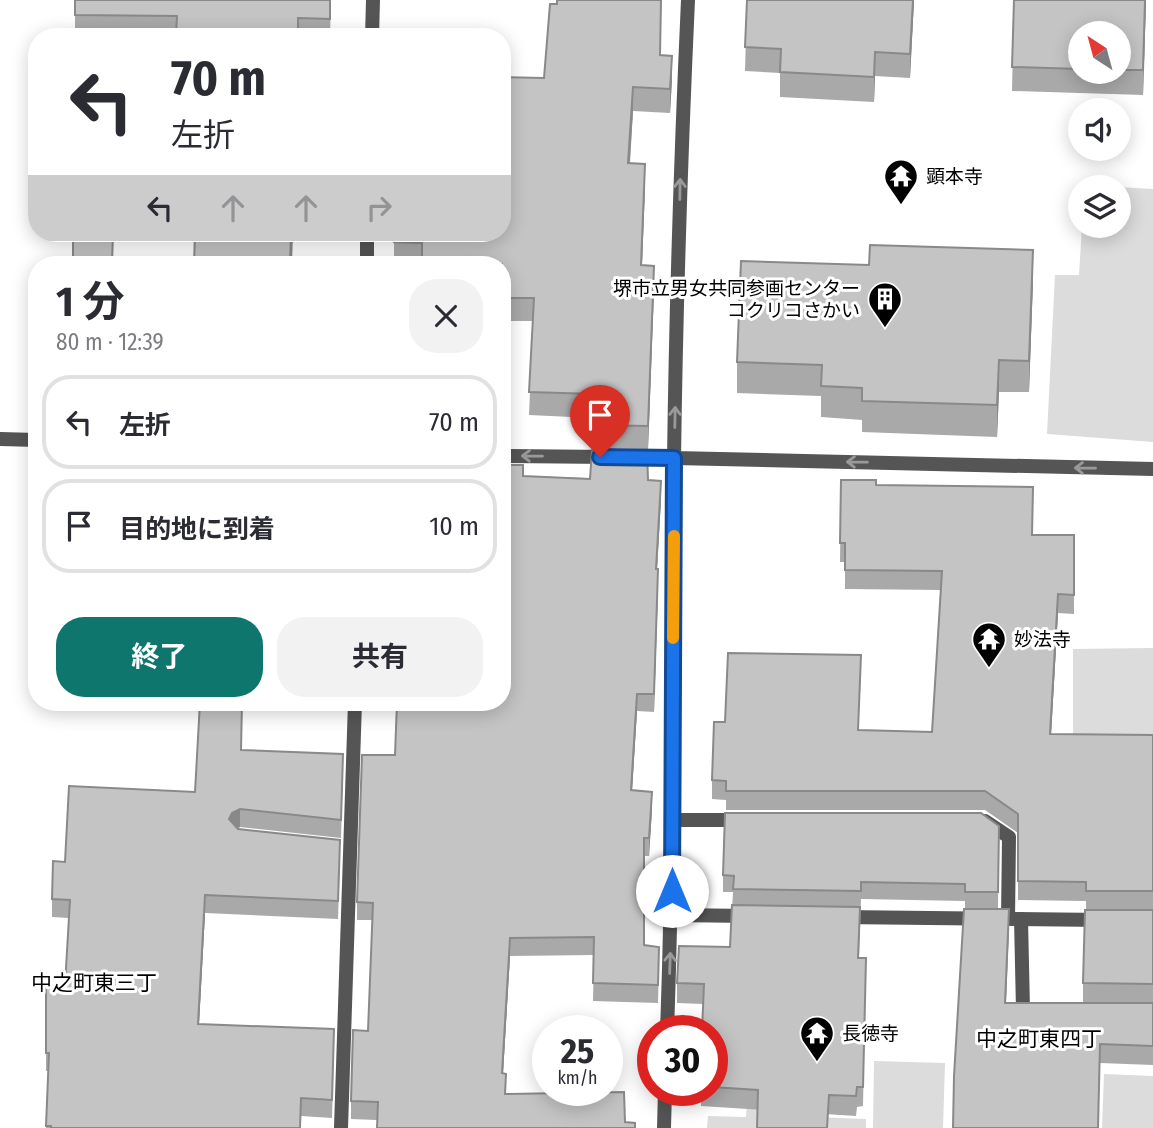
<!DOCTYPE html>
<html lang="ja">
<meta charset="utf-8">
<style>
:root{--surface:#fff;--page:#f2f2f3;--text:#2b2b33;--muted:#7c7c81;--line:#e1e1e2;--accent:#0f766e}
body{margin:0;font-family:"Fira Sans Condensed","Noto Sans JP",sans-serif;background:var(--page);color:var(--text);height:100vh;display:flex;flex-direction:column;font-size:26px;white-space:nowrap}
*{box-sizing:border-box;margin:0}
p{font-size:23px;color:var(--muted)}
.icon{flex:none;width:38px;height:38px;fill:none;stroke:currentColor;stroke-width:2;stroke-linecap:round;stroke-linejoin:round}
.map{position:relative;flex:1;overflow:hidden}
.details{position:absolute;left:28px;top:256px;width:483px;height:455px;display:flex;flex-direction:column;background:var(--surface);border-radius:28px;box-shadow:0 4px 18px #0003}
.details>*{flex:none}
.top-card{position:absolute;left:28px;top:28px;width:483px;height:214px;border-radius:28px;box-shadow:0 4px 18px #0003;background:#fff;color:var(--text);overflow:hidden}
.needle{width:46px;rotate:324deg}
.fabs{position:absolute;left:1068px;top:21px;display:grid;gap:14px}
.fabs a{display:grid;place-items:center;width:63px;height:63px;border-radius:50%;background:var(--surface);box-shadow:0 4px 18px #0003;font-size:35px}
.speed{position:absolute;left:532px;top:1015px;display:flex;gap:14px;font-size:35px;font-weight:700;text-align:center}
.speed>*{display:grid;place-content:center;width:91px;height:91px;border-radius:50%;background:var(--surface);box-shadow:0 4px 18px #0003;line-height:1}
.speed small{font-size:18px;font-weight:400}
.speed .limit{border:10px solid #d22;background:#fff;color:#111}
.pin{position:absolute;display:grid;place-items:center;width:60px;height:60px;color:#fff;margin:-72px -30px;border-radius:50% 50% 50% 0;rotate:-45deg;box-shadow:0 0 7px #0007}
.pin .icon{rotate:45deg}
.me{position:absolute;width:77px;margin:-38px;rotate:0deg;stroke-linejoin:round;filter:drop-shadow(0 0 5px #0008)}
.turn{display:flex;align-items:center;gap:24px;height:147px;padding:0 28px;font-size:32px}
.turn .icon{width:91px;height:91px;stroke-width:2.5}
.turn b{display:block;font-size:49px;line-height:60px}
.lanes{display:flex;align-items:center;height:66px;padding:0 28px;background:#0003;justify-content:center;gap:35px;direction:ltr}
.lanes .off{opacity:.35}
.round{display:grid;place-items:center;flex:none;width:74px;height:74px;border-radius:28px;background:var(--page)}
.summary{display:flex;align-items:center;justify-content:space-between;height:119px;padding:0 28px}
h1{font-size:42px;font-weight:700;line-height:52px}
.button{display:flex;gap:14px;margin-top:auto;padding:14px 28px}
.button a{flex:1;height:80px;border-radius:28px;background:var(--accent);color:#fff;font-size:28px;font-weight:700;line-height:80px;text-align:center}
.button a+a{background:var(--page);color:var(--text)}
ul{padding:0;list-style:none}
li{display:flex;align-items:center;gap:21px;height:94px;margin:0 14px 10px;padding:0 14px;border:4px solid var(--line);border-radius:28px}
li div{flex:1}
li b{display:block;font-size:26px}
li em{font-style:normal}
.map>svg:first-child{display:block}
.green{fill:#dcdcdc}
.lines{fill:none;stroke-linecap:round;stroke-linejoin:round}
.service{stroke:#555;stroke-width:14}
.minor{stroke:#555;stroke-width:14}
.wall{fill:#a9a9a9;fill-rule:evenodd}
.shaded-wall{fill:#898989}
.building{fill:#c4c4c4;stroke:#898989;stroke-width:2}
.oneway{stroke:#999}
.route-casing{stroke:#114b97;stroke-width:18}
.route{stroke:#1a73e8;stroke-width:12}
.slow{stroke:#f59e0b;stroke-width:12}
.labels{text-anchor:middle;stroke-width:6;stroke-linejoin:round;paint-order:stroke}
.poi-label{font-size:19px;fill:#000;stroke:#fff;text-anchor:start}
.neighbourhood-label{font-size:21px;fill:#000;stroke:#fff}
</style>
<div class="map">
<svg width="1153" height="1128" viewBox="0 0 1153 1128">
<rect width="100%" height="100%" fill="#fff"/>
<!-- green -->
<g class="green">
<polygon points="1118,187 1153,189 1153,442 1047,434 1055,275 1079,275 1082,226 1118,226"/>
<polygon points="1153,648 1153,743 1073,743 1073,649"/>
<polygon points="874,1061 945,1063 943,1128 873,1128"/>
<polygon points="1104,1074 1153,1076 1153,1128 1102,1128"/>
<polygon points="747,1101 788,1116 866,1119 866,1128 707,1128 708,1116 746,1117"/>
</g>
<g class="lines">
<!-- service -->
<g class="service">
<polyline points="672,820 744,820"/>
<polyline points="985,821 1009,837 1008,919"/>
<polyline points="1021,919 1023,1010 1033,1010"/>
</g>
<!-- minor -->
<g class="minor">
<polyline points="372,37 373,0"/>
<polyline points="367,264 367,233"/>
<polyline points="0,439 37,440"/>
<polyline points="502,456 609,457"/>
<polyline points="630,457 1153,469"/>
<polyline points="672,915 751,916"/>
<polyline points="841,917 1104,920"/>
<path d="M667,1031c7,-190 5,-381 7,-571 2,-154 7,-307 14,-460"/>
<polyline points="341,1128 355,702"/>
<polyline points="664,1128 665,1090"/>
</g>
</g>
<!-- wall -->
<g class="wall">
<polygon points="75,0 331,0 330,37 75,37"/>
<polygon points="747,0 914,0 910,78 875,76 874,102 780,97 780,73 745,71"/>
<path d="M1014,0h132l-3,95 -131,-4zM1080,33h38v39h-38z"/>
<polygon points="661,56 672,80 670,113 633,111 630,164 645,187 642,265 654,289 648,449 593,448 593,418 529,415 533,321 502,321 502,264 394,264 394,233 544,78"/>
<polygon points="1033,281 1029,392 999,392 997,437 862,432 862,420 821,417 821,396 737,393 737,362"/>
<polygon points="523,476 648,480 661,499 657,569 658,587 654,712 637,711 632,790 652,809 649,856 644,856 644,945 659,965 658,1003 593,1001 594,955 510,956 503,1073 377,1120 351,1119 351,1101 368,1031 372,920 357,920 357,902 395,755"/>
<polygon points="841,480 876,485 1033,535 1074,535 1074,614 1058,613 1051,734 1153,735 1153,910 1086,910 1086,901 1018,900 1018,833 985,810 726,810 726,800 712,799 712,780 725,722 861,674 858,730 932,732 941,590 845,589 845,562 840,562"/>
<polygon points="241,750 343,772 341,838 240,827 238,828 340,858 338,919 205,913 199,1024 334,1047 332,1118 301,1116 300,1128 46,1128 48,1071 46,1071 46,985 65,985 69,918 52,917 52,899 65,862 195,792"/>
<polygon points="999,826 998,909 965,908 965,901 861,899 859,958 866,958 863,1106 857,1107 856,1116 701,1106 701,1090 712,1090 712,1031 703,1004 677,1003 677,983 730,947 733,892 723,892 723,875"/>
<polygon points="1153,910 1153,1065 1100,1063 953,1128 1009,928 1006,1003 1117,1003 1083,1002 1083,983"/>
</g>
<!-- shaded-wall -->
<g class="shaded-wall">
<polygon points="913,0 914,0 910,78 910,54"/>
<polygon points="1145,0 1146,0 1143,95 1143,70"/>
<polygon points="875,52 875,76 874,102 874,77"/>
<polygon points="672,56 672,80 670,113 670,89"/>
<polygon points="633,87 633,111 628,187 628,163"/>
<polygon points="645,164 645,187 641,289 641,265"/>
<polygon points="291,233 293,233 292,264 290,264"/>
<polygon points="1033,250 1033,281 1029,392 1029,361"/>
<polygon points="654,266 654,289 648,449 648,426"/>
<polygon points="999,360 999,392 997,437 997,405"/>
<polygon points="661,481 661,499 656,587 656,569"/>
<polygon points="658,569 658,587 654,712 654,694"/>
<polygon points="1058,594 1058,613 1050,753 1050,734"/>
<polygon points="637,694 637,711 631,808 631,790"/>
<polygon points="652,792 652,809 649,856 649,838"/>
<polygon points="240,809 240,827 232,831 229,819 232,813"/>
<polygon points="205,895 205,913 198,1042 198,1024"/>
<polygon points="1009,909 1009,928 1005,1022 1005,1003"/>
<polygon points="510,938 510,956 502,1091 502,1073"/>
</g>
<!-- building -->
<g class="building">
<polygon points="75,0 330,0 330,19 298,18 298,37 176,37 177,16 75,15"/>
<polygon points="557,0 661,0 660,55 672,56 670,89 633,87 628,163 645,164 641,265 654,266 648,426 593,425 595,394 529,392 534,298 502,298 502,264 422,264 422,243 394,242 394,233 502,233 502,77 544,78 550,4 557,4"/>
<polygon points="747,0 913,0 910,54 875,52 874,77 780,72 781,49 745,47"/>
<polygon points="1014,0 1145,0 1143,70 1118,70 1118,33 1080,33 1080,69 1012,67"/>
<polygon points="73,233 113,233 112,264 73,264"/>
<polygon points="195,233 291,233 290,264 194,264"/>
<polygon points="870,245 1033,250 1029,361 999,360 997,405 862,401 862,388 821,386 822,365 737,362 741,261 869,265"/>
<polygon points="592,450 647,451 648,480 661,481 656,569 658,569 654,694 637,694 631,790 652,792 649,838 644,838 644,945 659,947 658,985 593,983 594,937 510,938 502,1073 506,1074 505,1094 624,1092 625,1122 635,1123 635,1128 377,1128 378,1102 351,1101 353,1030 368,1031 373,903 357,902 362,755 395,755 397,702 502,702 502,465 523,465 523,476 590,479"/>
<polygon points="841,480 876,480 876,485 1033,487 1032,535 1074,535 1074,595 1058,594 1050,734 1153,735 1153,891 1086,891 1086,882 1018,881 1018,814 985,791 726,791 726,781 712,780 714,722 725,722 728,653 861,655 858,730 932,732 942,571 845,570 845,543 840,543"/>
<polygon points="200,702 242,702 241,750 343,754 341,820 240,809 232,813 229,819 238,829 340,840 338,901 205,895 198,1024 334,1029 332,1100 301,1098 300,1128 51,1128 51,1126 46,1126 49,1053 46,1053 46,985 65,985 70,900 52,899 53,861 65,862 69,786 195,792"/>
<polygon points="725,813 981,813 999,826 998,892 965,892 965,884 861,882 861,891 733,889 734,876 723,875"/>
<polygon points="732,905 860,907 858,958 866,958 863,1087 857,1087 856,1096 829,1095 827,1128 757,1128 758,1090 712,1087 712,1031 702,1031 704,984 677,983 679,946 730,947"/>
<polygon points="964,909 1009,909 1005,1003 1153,1003 1153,1046 1100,1044 1098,1128 953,1128 954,1076"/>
<polygon points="1085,910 1153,910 1153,984 1083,983"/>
</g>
<!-- one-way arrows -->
<defs><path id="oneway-shaft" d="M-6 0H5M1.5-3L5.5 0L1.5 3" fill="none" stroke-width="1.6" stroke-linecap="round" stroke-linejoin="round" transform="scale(1.75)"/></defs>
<g class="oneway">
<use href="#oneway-shaft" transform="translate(680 189) rotate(-89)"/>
<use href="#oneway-shaft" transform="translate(675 417) rotate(-89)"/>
<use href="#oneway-shaft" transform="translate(532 456) rotate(-179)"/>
<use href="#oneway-shaft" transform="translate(857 462) rotate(-179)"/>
<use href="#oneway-shaft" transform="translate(1085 468) rotate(-179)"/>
<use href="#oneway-shaft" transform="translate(670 963) rotate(-88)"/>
</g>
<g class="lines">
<!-- route casing -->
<g class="route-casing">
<polyline id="route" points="600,457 674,458 672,891"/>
</g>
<!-- route -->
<use href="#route" class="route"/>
<!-- slow -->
<polyline class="slow" points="673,638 674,536"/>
</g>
<!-- icons -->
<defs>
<g id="temple-pin" transform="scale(1.75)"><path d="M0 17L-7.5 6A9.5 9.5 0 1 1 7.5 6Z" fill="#000" stroke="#fff"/><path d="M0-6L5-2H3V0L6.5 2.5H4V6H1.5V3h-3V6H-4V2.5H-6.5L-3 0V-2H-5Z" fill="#fff"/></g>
<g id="building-pin" transform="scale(1.75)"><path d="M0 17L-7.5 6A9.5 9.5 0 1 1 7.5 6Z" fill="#000" stroke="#fff"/><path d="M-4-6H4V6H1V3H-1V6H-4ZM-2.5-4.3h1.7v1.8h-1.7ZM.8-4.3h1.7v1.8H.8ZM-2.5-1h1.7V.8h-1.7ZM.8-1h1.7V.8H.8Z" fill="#fff"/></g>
</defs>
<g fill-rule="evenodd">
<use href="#temple-pin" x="901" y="176"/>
<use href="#building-pin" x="885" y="299"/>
<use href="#temple-pin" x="989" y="639"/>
<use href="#temple-pin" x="817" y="1033"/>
</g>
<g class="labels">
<!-- poi labels -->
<g class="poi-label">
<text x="926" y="183">顕本寺</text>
<text x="860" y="295" text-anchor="end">堺市立男女共同参画センター<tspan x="860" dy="22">コクリコさかい</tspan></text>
<text x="1014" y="646">妙法寺</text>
<text x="842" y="1040">長徳寺</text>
</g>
<!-- neighbourhood labels -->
<g class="neighbourhood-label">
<text x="94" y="990">中之町東三丁</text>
<text x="1039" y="1046">中之町東四丁</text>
</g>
</g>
</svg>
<div class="fabs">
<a><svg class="needle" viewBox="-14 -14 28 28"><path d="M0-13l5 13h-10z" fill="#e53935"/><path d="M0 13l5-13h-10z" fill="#7c7c81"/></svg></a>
<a><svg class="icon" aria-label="sound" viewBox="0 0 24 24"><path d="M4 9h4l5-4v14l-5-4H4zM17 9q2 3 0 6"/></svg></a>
<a><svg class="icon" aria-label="layers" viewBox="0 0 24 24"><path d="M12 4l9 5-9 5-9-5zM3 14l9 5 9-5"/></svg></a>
</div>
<div class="speed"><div>25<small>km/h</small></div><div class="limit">30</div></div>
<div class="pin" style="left:600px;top:457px;background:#d93025"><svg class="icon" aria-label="arrive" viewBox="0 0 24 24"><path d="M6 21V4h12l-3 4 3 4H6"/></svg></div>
<svg class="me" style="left:672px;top:891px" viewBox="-20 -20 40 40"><circle r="19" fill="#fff"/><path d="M0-13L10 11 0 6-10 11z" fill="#1a73e8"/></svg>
<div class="top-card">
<div class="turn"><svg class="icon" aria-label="left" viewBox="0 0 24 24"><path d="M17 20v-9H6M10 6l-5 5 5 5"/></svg><div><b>70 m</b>左折</div></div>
<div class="lanes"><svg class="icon" aria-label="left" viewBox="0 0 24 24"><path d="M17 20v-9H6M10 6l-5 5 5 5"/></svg><svg class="icon off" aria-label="ahead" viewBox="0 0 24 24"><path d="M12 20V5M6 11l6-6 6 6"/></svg><svg class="icon off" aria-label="ahead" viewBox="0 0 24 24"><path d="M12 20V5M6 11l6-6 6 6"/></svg><svg class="icon off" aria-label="right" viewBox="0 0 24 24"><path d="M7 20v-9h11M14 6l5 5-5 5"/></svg></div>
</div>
<section class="details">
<div class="summary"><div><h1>1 分</h1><p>80 m · 12:39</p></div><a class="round"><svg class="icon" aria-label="close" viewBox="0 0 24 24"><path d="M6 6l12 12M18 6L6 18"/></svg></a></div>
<ul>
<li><svg class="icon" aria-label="left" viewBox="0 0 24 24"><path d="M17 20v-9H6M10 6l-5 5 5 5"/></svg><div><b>左折</b></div><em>70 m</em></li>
<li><svg class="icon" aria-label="arrive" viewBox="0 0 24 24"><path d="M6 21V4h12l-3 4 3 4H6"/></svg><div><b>目的地に到着</b></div><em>10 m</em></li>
</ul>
<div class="button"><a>終了</a><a>共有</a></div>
</section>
</div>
